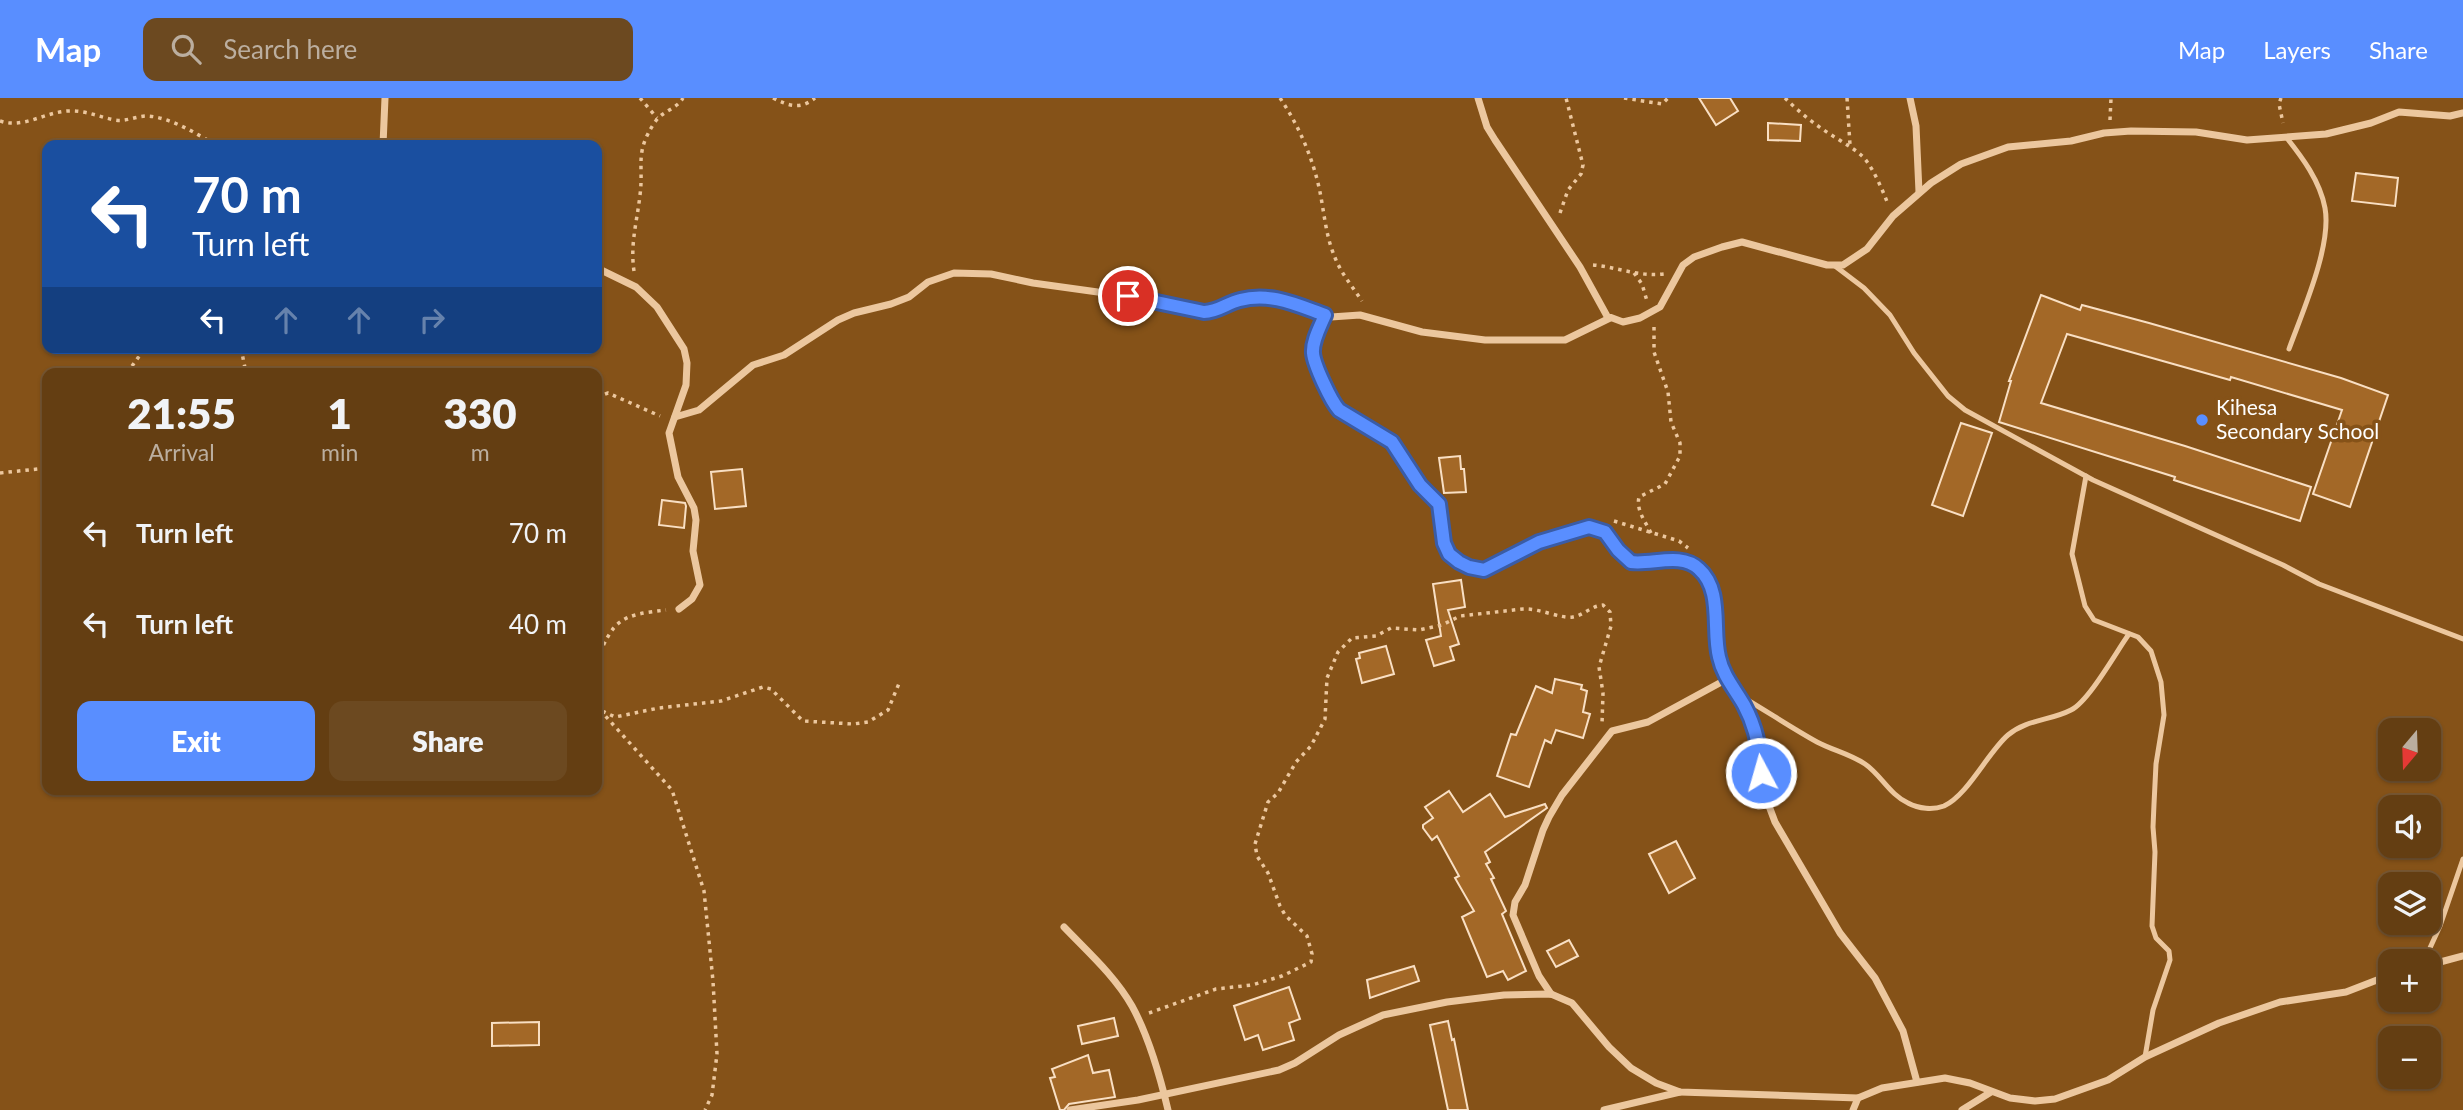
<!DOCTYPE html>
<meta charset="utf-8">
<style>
:root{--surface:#643e12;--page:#6c4920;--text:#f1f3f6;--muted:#bbae9f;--line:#785732;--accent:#598eff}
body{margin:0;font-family:Lato,sans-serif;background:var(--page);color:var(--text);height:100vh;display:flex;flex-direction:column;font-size:26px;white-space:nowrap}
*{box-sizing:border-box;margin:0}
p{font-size:23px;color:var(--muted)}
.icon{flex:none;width:38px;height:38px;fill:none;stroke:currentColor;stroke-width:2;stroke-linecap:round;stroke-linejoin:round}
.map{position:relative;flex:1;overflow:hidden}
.sheet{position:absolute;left:42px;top:270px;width:560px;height:427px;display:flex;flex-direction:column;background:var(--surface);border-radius:14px;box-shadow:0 2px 5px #0004,0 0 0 2px var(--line)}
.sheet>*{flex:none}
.banner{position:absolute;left:42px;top:42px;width:560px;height:214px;border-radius:14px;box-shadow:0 2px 5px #0004,0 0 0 2px var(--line);background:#1a4fa0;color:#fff;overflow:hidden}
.needle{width:46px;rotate:199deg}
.controls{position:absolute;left:2378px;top:620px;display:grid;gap:14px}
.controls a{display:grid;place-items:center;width:63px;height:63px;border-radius:14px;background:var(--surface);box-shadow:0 2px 5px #0004,0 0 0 2px var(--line);font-size:35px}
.pin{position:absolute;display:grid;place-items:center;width:60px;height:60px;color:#fff;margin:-30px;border:4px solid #fff;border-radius:50%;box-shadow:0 2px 7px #0007}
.me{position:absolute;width:77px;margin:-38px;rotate:354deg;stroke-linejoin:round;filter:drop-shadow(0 0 5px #0008)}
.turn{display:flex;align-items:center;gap:24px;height:147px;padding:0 35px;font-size:32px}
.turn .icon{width:91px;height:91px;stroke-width:2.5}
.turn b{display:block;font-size:49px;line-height:60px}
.lanes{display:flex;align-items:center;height:66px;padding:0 35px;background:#0003;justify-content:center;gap:35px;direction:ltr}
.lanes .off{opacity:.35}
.eta{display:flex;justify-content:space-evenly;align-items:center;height:119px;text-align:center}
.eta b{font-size:42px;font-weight:800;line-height:49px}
.action{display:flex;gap:14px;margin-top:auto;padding:14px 35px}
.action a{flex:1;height:80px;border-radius:14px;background:var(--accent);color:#fff;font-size:28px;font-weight:800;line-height:80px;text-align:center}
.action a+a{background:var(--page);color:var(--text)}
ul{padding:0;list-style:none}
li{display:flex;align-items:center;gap:21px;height:91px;padding:0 35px}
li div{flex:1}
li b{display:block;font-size:26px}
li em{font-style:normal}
header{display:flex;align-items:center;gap:42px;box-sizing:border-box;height:98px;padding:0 35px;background:var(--accent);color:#fff}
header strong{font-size:33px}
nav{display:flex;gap:38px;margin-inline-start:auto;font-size:24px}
.search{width:490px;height:63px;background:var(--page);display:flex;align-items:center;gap:18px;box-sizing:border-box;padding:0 24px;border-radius:14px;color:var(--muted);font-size:26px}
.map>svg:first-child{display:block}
.building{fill:#a36827;stroke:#f9dfc3;stroke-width:2}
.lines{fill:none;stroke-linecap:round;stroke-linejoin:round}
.path{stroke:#ecc79e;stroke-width:3.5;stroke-dasharray:3.5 5;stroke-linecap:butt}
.lane{stroke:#ecc79e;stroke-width:5}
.street{stroke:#ecc79e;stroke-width:7}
.route-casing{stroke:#3a5ca6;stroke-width:18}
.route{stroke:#598eff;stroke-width:12}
.poi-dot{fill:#598eff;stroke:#855218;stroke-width:2.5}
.labels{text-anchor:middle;stroke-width:7;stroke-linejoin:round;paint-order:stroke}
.poi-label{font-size:21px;fill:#fff;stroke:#855218;text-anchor:start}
</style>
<header>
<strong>Map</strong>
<div class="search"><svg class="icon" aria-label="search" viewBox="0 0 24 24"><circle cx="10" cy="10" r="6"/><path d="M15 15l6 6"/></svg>Search here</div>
<nav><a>Map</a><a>Layers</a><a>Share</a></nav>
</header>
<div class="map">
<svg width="2463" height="1012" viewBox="0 0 2463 1012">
<rect width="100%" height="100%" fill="#855218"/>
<!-- building -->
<g class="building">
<polygon points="1699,0 1730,0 1738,13 1716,27"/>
<polygon points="1768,25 1801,27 1800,43 1768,42"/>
<polygon points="2356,75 2398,80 2395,108 2352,103"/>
<polygon points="2041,197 2080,212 2082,207 2149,225 2341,280 2388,297 2350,409 2313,396 2342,312 2231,279 2230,282 2067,236 2041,305 2185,348 2311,389 2300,423 2174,382 2175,379 1999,324 2011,283 2009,283"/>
<polygon points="1961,325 1992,335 1963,418 1932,407"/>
<polygon points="1460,358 1461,371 1464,371 1466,394 1444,395 1439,360"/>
<polygon points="742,371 746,408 715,411 711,374"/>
<polygon points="662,402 685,405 686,408 684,430 659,427"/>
<polygon points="1461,482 1465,509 1448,512 1459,546 1450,549 1454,562 1434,568 1426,542 1441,538 1433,486"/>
<polygon points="1386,548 1394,576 1362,585 1356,561 1360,560 1359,555"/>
<polygon points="1555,581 1582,587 1581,591 1587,593 1583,614 1590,616 1583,640 1556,632 1551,645 1545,642 1529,689 1497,678 1511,636 1516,637 1536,588 1552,595"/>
<polygon points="1449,693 1463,714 1490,696 1505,719 1545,706 1547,710 1485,754 1490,764 1486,766 1494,780 1491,781 1506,813 1502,816 1526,873 1508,882 1503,873 1487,879 1462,819 1474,813 1455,780 1459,778 1437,738 1432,742 1423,730 1423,727 1433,720 1425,709"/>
<polygon points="1676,743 1695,780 1669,795 1649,756"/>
<polygon points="1569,842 1578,858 1556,869 1547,853"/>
<polygon points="1414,868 1419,883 1370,900 1367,882"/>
<polygon points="1289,889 1300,921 1289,925 1294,942 1263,952 1258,937 1245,942 1234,908"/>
<polygon points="1114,920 1118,938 1082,946 1078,928"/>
<polygon points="1448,923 1452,942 1454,941 1468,1012 1448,1012 1430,927"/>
<polygon points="539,924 539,947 492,948 492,925"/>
<polygon points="1088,957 1093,975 1109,972 1115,999 1069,1006 1064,1012 1060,1012 1050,980 1055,979 1052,971"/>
</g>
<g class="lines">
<!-- path -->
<g class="path">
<polyline points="640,0 657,20"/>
<path d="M773,0c16,8 27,12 42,0"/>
<path d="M1280,0c19,28 33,60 40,94 4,20 6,44 14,63 6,17 18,31 28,46"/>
<polyline points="1624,0 1662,6 1668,0"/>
<path d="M1785,0c15,15 34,30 53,41 10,7 19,11 27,20 10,13 17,30 23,45"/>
<polyline points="1847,0 1850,47"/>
<polyline points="2281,0 2279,6 2283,25"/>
<polyline points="2110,22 2111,0"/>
<path d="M0,23c23,8 45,-9 68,-10 17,-1 31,6 47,9 11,2 21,-4 32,-4 23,1 50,18 69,29"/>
<polyline points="1560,115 1568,92 1581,76 1583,67 1566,0"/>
<path d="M1593,167c24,2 46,12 71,9"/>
<path d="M634,173c-4,-27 3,-49 6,-76 4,-31 -6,-42 15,-73 7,-11 22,-13 28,-24"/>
<polyline points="1634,175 1642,186 1647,203"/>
<polyline points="241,250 246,275"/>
<polyline points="127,275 145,250"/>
<polyline points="597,299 608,295 660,318"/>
<polyline points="0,375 47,370"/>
<polyline points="1614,423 1679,443 1688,450"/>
<path d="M1651,435c-6,-12 -15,-23 -12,-36l26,-13 15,-28v-13l-9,-21 -3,-30 -14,-40v-27"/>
<path d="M597,563c16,-42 24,-46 69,-51"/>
<polyline points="597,607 600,612 615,619 659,610 721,603 763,589 771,591 803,623 853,626 868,624 888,612 900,583"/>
<polyline points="600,612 672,692 704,793 713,883 717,956 712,997 705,1012"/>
<path d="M1149,915l67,-24 36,-4 30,-9 29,-14 1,-8 -5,-18 -22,-21 -5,-9 -12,-33 -11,-17 -2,-12 13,-42 10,-9 18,-31 15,-16 14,-27 2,-41 11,-26 14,-14 24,-2 15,-8 28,2 23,-5 18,-9 63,-7c16,-1 38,10 50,8 11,-2 18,-11 30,-12l7,7 1,14 -12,41 4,26 -1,31"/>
</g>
<!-- lane -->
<g class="lane">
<path d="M2286,39c16,20 34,44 39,71 7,38 -23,105 -36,141"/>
<polyline points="1835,168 1864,190 1890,217 1914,255 1948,298 1965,312 2093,382 2283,467 2319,486 2463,541"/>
<polyline points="2086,378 2072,456 2085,508 2094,522 2138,539 2151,553 2161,584 2164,617 2156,666 2154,706 2153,729 2155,754 2152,828 2156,840 2169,853 2170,862 2153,912 2145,959"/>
<path d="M1739,597c26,15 51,32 78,47 15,8 33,12 48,22 16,11 25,31 43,39 11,6 25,7 36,3 24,-11 44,-54 64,-71 19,-16 42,-14 63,-25 18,-9 45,-58 58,-76"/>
<polyline points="2424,863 2440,828 2463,761"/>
</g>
<!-- street -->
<g class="street">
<polyline points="1478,0 1487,29 1495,42 1580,169 1607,218 1623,224 1640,220 1660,209 1683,167 1694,159 1722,149 1742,144 1827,167 1843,167 1867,151 1893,118 1931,85 1961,66 2008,49 2071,43 2104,35 2131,33 2196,34 2247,42 2326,36 2371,25 2399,14 2450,18 2463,15"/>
<polyline points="1910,0 1916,28 1919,94"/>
<polyline points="383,47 385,0"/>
<polyline points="597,170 636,189 657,209 684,251 687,265 686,287 669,335 678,379 694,410 696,422 693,453 700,487 692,501 679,511"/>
<path d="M1325,217c-4,10 -11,22 -12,33 -1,14 17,51 26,62l53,32 28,43 19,19 5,39 5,11 10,8 10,5 15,3 55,-28 50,-15 16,5 13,18 13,12 43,-2 11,3 14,5 9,12 6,16 4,59 6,19 20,30 13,32 9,62 9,24 65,111 35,45 28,53 14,51"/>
<polyline points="675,319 699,312 753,267 784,257 838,222 854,215 891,206 909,199 928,184 954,175 991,176 1033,185 1148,201 1204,214 1212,214 1245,201 1282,201 1331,219 1360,217 1422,234 1485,242 1565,242 1610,220"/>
<path d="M1064,829c24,25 51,49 68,79 17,31 28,70 36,104"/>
<polyline points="2429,867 2463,858"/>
<polyline points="1551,896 1539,878 1513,817 1515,804 1525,787 1543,732 1549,719 1562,697 1612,633 1648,624 1727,581"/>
<polyline points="1070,1012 1138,1002 1279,972 1295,965 1339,937 1383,917 1447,904 1504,897 1551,896 1572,905 1609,949 1631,970 1656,985 1680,994 1858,1000"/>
<polyline points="1604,1012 1680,994"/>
<polyline points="1853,1012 1858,1000 1882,990 1945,980 1970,985 2010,1000 2035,1003 2055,1001 2108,982 2145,959 2219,925 2280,904 2346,894 2390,877"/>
<polyline points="1962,1012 1991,994"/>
</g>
</g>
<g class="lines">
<!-- route casing -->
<g class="route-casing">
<path id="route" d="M1128,198l76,16c14,0 23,-9 36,-12 31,-8 57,5 85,15 -5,12 -13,26 -12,38 1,12 18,48 26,57l53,32 28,43 19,19 5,39 5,11 10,8 10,5 15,3 55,-28 50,-15 16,5 13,18 13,12c21,3 50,-10 68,7 24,21 13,61 20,88 4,19 16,32 25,48 12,22 16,43 17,68"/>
</g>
<!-- route -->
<use href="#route" class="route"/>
</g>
<!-- markers -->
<circle class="poi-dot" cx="2202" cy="322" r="7"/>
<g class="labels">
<!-- poi labels -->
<g class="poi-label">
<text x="2216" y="317">Kihesa<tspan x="2216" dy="24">Secondary School</tspan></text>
</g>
</g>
</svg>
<div class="controls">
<a><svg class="needle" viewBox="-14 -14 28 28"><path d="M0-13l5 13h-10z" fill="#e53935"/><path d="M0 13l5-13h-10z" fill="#bbae9f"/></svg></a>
<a><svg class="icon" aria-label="sound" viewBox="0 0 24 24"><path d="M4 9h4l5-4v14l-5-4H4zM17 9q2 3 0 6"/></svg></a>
<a><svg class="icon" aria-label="layers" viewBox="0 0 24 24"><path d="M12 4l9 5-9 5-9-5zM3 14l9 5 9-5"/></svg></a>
<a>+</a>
<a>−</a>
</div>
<div class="pin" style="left:1128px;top:198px;background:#d93025"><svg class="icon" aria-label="arrive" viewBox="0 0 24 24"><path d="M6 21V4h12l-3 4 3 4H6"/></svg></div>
<svg class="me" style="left:1761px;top:675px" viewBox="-20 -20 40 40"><circle r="17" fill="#598eff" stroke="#fff" stroke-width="3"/><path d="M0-11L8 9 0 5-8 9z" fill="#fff"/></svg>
<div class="banner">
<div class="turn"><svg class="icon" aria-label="left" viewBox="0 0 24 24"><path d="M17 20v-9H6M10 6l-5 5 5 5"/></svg><div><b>70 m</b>Turn left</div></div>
<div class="lanes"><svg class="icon" aria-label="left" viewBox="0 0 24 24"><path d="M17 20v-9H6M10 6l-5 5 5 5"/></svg><svg class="icon off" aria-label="ahead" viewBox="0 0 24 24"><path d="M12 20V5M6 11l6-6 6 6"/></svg><svg class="icon off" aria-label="ahead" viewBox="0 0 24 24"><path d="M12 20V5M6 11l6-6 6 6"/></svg><svg class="icon off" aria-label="right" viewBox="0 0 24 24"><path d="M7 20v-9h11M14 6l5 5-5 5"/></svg></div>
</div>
<section class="sheet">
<div class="eta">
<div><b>21:55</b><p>Arrival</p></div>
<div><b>1</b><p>min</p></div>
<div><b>330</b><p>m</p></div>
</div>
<ul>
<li><svg class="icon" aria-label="left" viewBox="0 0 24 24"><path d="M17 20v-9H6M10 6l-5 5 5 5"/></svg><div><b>Turn left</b></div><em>70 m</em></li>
<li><svg class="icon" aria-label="left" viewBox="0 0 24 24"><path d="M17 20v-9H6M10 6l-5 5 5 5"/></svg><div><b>Turn left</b></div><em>40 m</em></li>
</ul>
<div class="action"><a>Exit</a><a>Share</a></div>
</section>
</div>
